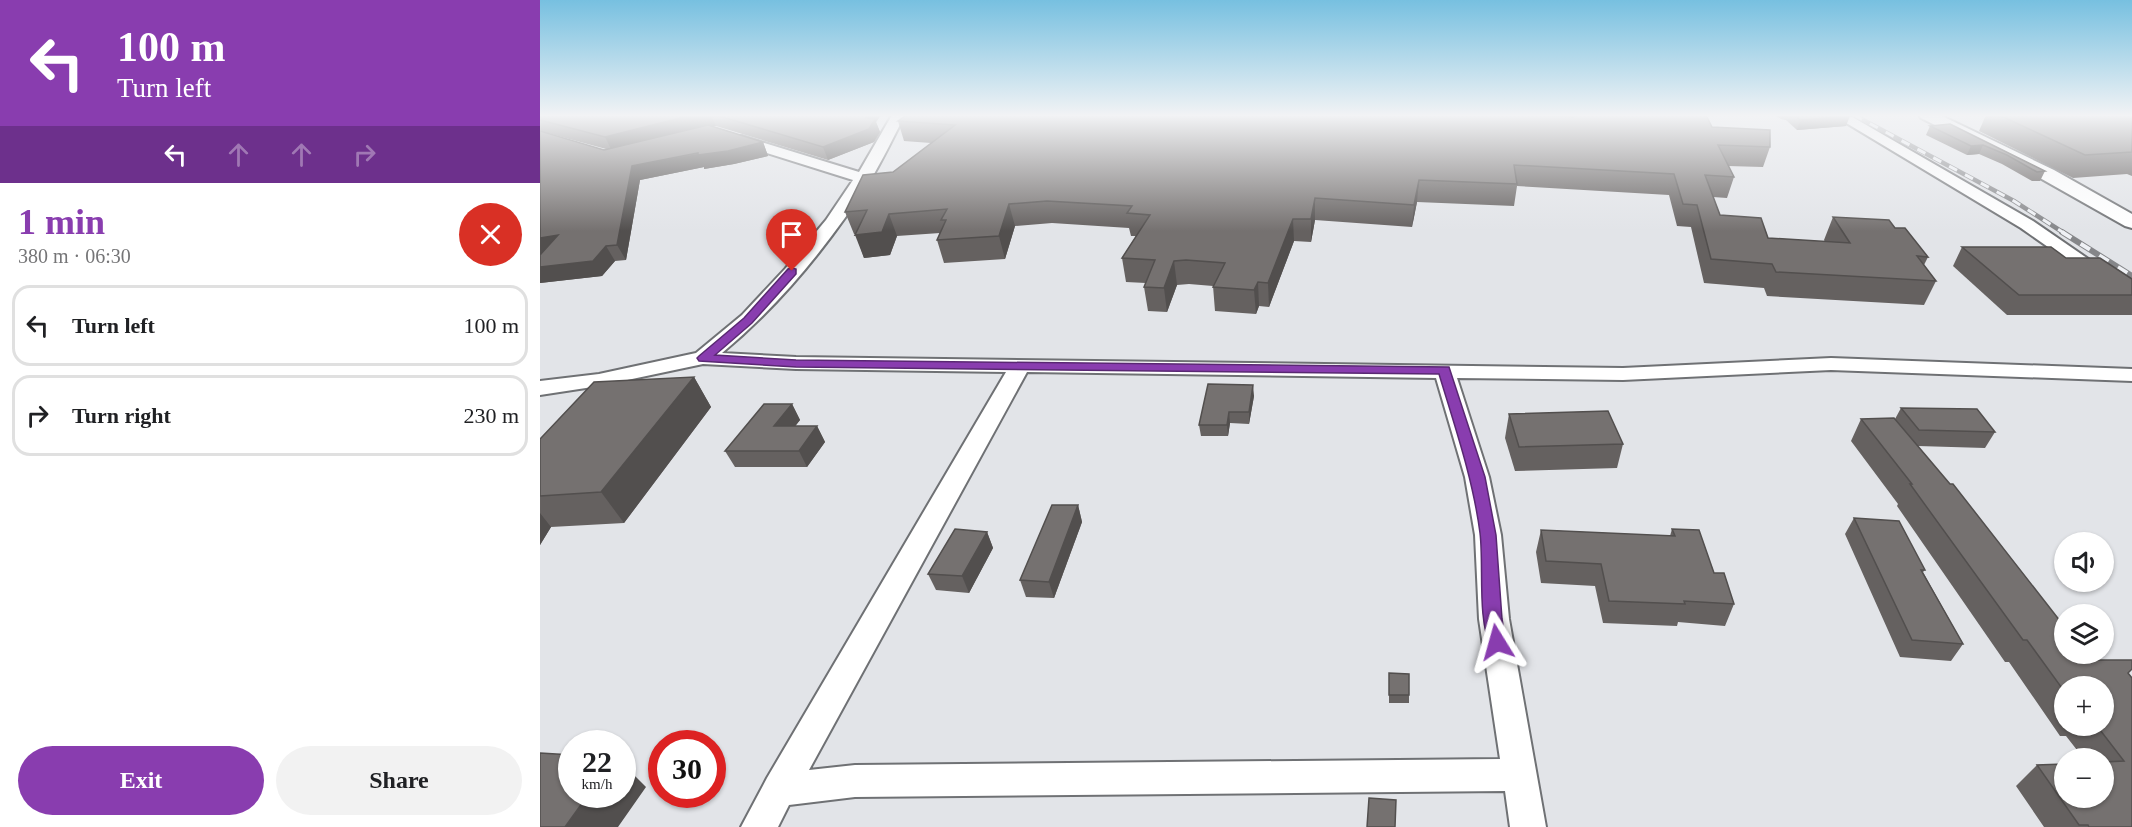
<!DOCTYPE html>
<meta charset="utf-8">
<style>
:root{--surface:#fff;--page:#f2f2f2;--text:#202124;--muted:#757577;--line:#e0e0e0;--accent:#893daf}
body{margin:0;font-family:"Times New Roman",serif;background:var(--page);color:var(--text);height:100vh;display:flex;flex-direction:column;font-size:22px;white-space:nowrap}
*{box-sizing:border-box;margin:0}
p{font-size:20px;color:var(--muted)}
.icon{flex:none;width:33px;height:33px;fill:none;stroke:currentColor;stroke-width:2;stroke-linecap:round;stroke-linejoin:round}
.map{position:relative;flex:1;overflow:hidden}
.sheet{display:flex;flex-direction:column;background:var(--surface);width:540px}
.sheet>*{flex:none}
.hud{background:#893daf;color:#fff;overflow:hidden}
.buttons{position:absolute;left:1514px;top:532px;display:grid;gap:12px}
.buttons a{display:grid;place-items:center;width:60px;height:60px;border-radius:50%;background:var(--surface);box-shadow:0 2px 4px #0004;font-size:30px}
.speed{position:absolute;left:18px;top:730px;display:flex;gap:12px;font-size:30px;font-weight:700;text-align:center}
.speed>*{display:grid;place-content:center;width:78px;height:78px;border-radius:50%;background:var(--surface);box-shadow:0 2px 4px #0004;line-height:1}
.speed small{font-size:15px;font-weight:400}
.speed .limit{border:9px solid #d22;background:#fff;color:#111}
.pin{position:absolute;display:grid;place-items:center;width:51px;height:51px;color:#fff;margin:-62px -26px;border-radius:50% 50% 50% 0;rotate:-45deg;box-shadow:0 0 6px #0007}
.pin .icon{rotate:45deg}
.me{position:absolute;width:66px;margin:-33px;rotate:352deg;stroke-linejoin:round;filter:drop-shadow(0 0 4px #0008)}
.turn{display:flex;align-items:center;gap:21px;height:126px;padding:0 18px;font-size:27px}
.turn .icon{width:78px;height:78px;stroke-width:2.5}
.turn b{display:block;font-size:42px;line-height:51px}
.lanes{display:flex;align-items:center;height:57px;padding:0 18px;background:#0003;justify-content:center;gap:30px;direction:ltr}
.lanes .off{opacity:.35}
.round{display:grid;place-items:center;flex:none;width:63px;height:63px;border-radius:32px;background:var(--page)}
.headline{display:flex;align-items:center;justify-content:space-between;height:102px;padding:0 18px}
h1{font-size:36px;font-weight:600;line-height:45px;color:var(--accent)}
.action{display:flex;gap:12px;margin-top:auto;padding:12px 18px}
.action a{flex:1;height:69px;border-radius:36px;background:var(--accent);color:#fff;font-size:24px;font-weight:600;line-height:69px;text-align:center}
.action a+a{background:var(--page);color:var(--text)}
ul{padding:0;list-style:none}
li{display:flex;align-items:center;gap:18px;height:81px;margin:0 12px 9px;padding:0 6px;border:3px solid var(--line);border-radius:18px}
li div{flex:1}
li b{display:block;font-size:22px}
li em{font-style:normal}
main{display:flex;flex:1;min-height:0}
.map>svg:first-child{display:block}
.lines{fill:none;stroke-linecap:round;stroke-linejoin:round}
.minor-casing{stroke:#6f7174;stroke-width:4}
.tertiary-casing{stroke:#6f7174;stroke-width:4}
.minor{fill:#fff;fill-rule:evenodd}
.tertiary{fill:#fff;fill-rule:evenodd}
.rail-far1-casing{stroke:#858689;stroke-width:4.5}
.rail-casing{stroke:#858689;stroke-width:6}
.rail-far1{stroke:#eff1f5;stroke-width:3;stroke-dasharray:9;stroke-linecap:butt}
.rail{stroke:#eff1f5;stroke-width:4;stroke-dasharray:11;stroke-linecap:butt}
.wall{fill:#656160;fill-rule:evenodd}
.shaded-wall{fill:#524f4e}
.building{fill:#757170;stroke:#524f4e;stroke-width:1.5}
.route{fill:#893daf;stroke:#592872;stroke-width:1.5}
</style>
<main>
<section class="sheet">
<div class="hud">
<div class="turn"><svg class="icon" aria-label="left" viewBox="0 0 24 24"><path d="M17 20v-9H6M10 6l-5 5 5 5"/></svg><div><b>100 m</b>Turn left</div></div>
<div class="lanes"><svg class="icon" aria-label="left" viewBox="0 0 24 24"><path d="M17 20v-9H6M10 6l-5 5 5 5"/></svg><svg class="icon off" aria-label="ahead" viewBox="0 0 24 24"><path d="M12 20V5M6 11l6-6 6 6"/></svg><svg class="icon off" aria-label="ahead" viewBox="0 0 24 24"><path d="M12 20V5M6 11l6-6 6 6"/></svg><svg class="icon off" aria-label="right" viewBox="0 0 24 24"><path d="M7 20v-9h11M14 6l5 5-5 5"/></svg></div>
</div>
<div class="headline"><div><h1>1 min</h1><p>380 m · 06:30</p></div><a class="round" style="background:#d93025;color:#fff"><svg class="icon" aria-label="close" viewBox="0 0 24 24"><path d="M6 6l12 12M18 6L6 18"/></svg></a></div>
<ul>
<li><svg class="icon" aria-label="left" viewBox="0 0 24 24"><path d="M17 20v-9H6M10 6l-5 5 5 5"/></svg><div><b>Turn left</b></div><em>100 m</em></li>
<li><svg class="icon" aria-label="right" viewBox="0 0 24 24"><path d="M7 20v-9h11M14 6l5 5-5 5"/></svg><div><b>Turn right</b></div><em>230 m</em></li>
</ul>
<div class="action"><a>Exit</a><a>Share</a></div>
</section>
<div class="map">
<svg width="1592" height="827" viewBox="0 0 1592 827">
<rect width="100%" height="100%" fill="#e2e4e8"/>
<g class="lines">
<!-- minor casing -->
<g class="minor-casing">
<g id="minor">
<path d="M352,115h13c-11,21 -23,46 -34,64 -40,63 -91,126 -149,174l74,4 827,11 208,-10 301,11v12l-301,-11 -208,10 -166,-2 32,99 12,58 8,84 37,208h-36l-5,-36 -650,6 -66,8 -11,22h-37l26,-49 239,-406 -210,-3 -93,-5 -104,22 -59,9v-14l59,-7 97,-21 46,-38 43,-46 41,-49 27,-40 -121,-38 -2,-3 2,-3h10l117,36zM487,372l409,6 29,99 10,58 4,84 21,140 -645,6 -46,5z"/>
<polygon points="1293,115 1309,115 1493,221 1592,289 1592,303 1575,294 1481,228"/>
</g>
</g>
<!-- tertiary casing -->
<g class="tertiary-casing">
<polygon id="tertiary" points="1379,115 1400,115 1514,170 1592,214 1592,228 1585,226 1500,178 1381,118"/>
</g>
<!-- minor -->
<use href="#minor" class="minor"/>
<!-- tertiary -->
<use href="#tertiary" class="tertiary"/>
<!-- rail-far1 casing -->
<g class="rail-far1-casing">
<polyline id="rail-far1" points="1314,115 1474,201 1524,233"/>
</g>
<!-- rail casing -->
<g class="rail-casing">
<polyline id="rail" points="1522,232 1592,276"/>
</g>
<!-- rail-far1 -->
<use href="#rail-far1" class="rail-far1"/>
<!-- rail -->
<use href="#rail" class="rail"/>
</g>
<!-- wall -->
<g class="wall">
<polygon points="0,115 341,115 336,122 340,132 334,142 288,160 176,126 171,126 223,142 228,156 194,164 164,169 164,167 100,180 86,260 75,261 62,276 0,283 0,131 64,150 66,149 0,131"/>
<polygon points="1027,115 1166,115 1172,127 1230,147 1223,167 1188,166 1194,177 1187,198 1173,197 1180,215 1228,238 1285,242 1284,240 1293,217 1355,228 1388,257 1384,265 1396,281 1384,305 1227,296 1224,288 1164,283 1151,227 1137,226 1129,195 977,186 974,206 877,202 872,227 775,220 771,242 754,241 729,307 719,306 716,314 675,311 673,286 649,284 637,285 627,312 608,311 604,287 606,283 586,282 582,258 596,236 591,236 589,228 512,223 475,226 465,259 404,263 397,240 400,233 357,236 350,255 324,258 316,234 314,234 305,212 391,143 364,141 358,121 1028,117"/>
<polygon points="1234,115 1308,115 1306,126 1257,130 1246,120 1241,119"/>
<polygon points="1446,115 1592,115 1592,176 1587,174 1533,178 1439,131"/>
<polygon points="1410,124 1505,171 1500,181 1492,181 1462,164 1439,154 1427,155 1386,135 1390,126"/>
<polygon points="1422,247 1526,258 1592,279 1592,315 1467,315 1413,266"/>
<polygon points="154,377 171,407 84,523 11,527 0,545 0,439"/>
<polygon points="714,396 709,424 690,423 688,436 661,436 659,425"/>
<polygon points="252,404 260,420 255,426 277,426 285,442 267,467 195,467 185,451"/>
<path d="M1361,408l94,24 -10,16 -67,-2 173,214 38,14 3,153h-88l-28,-41 21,-21 66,33v-39h-19l-18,-23h-6l-51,-74h-4l-108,-156 1,-2 -47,-63 10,-22h34zM1524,687l39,39h-39z"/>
<polygon points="969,414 1083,444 1077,468 975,471 965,438"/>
<polygon points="538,505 542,522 514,598 486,597 480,580"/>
<polygon points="1314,518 1385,570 1383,572 1423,644 1411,661 1360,657 1305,534"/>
<polygon points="1132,529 1174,573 1194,604 1185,626 1138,622 1137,626 1063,623 1055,586 1001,583 996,552 1001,530 1130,536"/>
<polygon points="447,532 453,548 429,593 396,590 388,574"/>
<polygon points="849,673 869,695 869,703 849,703"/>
</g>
<!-- shaded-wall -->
<g class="shaded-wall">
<polygon points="150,115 171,115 176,126 156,128 72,151 65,137"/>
<polygon points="328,115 341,115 336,122 340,132 334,142 288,160 283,147 326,118"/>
<polygon points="1310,116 1306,126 1257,130 1260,120"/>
<polygon points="223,142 228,156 194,164 164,169 164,167 100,180 86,260 77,245 92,166"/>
<polygon points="1443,145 1439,154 1427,155 1431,146"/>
<polygon points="879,180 877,202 872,227 874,205"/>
<polygon points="775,198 775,220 771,242 771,219"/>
<polygon points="469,204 475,226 465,259 459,236"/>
<polygon points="349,214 357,236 350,255 324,258 315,235"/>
<polygon points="753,219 754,241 729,307 728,283"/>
<polygon points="18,235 0,255 0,238"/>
<polygon points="66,246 75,261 62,276 0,283 0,267"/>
<polygon points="634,261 637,285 627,312 624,288"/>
<polygon points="718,282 719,306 716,314 714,290"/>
<polygon points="154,377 171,407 84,523 61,492"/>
<polygon points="713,385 714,396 709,424 709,412"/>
<polygon points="252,404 260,420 243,442 234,426"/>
<polygon points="689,412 690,423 688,436 687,425"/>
<polygon points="277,426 285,442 267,467 259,451"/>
<polygon points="538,505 542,522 514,598 509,582"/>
<polygon points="0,513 11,527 0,545"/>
<polygon points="447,532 453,548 429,593 422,576"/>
<polygon points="82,763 106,787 78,827 25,827 48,795 82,795"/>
</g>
<!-- building -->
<g class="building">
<polygon points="0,115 152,115 65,137 0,120"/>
<polygon points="176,115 328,115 326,118 335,119 329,129 283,147"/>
<polygon points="367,115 998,115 1034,117 1034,115 1166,115 1172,127 1230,130 1230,147 1178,145 1194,177 1165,175 1180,215 1221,218 1228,238 1310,243 1293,217 1349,220 1355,228 1365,228 1388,257 1377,256 1396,281 1236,272 1232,264 1171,259 1157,205 1143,204 1134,174 974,165 977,184 879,180 874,205 775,198 771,219 753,219 728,283 718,282 714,290 673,287 685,263 646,260 634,261 624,288 604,287 615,260 582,258 610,215 587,213 592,206 507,201 469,204 459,236 397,240 406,220 401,220 407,209 349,214 342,232 315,235 327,210 305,212 323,175 353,172 415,125 358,121"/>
<polygon points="1255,115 1308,115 1310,116 1260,120"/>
<polygon points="1459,115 1592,115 1592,152 1545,155"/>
<polygon points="1410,124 1505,171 1497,172 1467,155 1443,145 1431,146 1390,126"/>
<polygon points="168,125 223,142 188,151 158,155 158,153 92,166 77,245 66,246 53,261 0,267 0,255 18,235 0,238 0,131 64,150"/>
<polygon points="1422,247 1511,247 1526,258 1560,258 1592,279 1592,295 1479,295"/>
<polygon points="154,377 61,492 0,496 0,439 54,382"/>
<polygon points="668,384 713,385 709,412 689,412 687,425 659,425"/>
<polygon points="224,404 252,404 234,426 277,426 259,451 185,451"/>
<polygon points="1361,408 1437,409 1455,432 1379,430"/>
<polygon points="1068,411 1083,444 979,447 969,414"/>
<polygon points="1354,418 1410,484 1413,484 1524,626 1524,654 1546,654 1551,660 1592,660 1592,669 1588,673 1592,678 1592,827 1549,827 1548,825 1539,825 1497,765 1524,764 1524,798 1563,798 1563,762 1584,761 1557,726 1563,726 1563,687 1524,687 1524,691 1487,640 1483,640 1370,484 1372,484 1321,419"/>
<polygon points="512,505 538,505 509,582 480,580"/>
<polygon points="1314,518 1359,521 1385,570 1381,570 1423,644 1372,640"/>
<polygon points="415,529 447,532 422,576 388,574"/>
<polygon points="1132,529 1159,530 1174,573 1184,573 1194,604 1144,601 1145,604 1069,601 1061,564 1006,561 1001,530 1135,536"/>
<polygon points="849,673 869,674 869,695 849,695"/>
<polygon points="0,753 32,755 32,795 48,795 25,827 0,827"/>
<polygon points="829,798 856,800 855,827 827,827"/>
</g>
<!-- sky -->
<linearGradient id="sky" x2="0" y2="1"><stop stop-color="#77c0e0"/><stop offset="0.5" stop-color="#f2f3f5"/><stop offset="1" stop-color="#f2f3f5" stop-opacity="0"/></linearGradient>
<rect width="1592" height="231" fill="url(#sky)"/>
<!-- route -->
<path class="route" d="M252,268l4,1v5l-44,49 -37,32 81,5 653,7 36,110 11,58 6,84 4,23 -2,5 -7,2 -6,-2c-14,-27 -7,-82 -11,-114 -7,-54 -25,-106 -41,-159l-643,-7 -97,-6 -2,-3 2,-2 45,-38 44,-49z"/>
</svg>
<div class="buttons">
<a><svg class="icon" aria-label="sound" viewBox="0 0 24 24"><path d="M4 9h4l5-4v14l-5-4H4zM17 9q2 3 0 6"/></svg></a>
<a><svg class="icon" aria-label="layers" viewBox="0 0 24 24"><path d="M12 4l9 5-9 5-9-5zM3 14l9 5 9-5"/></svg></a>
<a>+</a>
<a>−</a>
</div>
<div class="speed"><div>22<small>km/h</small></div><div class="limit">30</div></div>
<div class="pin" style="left:252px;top:271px;background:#d93025"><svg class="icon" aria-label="arrive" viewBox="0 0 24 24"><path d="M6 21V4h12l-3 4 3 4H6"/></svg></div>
<svg class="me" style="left:957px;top:642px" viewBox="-20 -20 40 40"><path d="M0-17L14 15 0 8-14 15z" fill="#893daf" stroke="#fff" stroke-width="4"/></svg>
</div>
</main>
